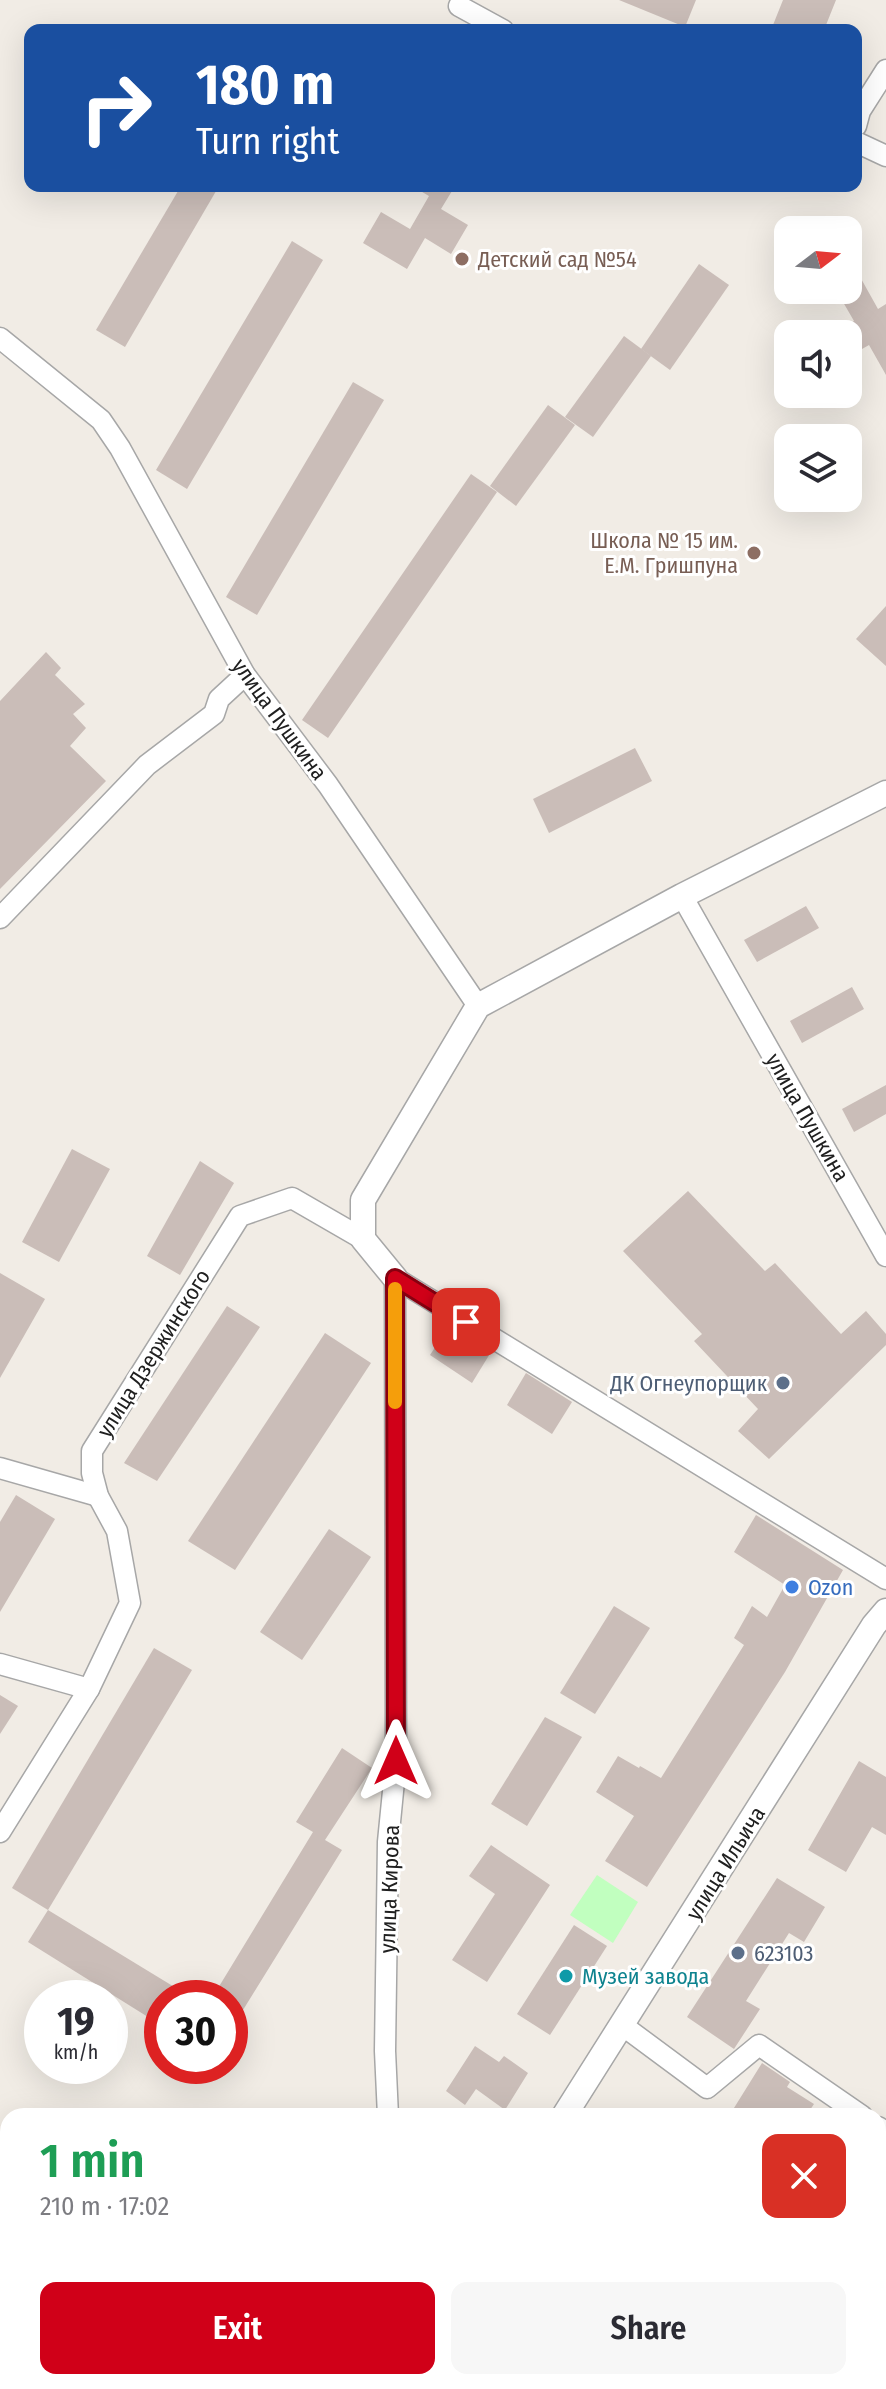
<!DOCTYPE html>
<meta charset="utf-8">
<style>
:root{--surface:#fff;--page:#f7f7f7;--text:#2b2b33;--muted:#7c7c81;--accent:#d00018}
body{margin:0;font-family:"Fira Sans Condensed",sans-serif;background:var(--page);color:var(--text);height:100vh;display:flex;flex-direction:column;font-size:30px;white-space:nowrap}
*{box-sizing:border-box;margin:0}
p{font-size:26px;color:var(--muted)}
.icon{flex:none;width:44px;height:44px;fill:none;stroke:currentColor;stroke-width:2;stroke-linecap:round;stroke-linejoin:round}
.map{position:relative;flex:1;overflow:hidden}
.details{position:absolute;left:0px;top:2108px;width:886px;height:282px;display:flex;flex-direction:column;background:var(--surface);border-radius:24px 24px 0 0;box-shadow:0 8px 32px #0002}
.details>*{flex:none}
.top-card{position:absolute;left:24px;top:24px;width:838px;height:168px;border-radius:16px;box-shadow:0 8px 32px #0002;background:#1a4fa0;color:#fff;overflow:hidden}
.needle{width:52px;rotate:74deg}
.buttons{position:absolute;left:774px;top:216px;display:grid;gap:16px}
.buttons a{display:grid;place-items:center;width:88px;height:88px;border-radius:16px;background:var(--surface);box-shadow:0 8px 32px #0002;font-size:40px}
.speed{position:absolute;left:24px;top:1980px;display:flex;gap:16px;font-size:40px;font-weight:700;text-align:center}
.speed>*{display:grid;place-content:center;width:104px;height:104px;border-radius:50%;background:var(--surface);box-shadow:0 8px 32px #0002;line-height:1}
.speed small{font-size:20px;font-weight:400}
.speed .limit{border:12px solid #d22;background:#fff;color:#111}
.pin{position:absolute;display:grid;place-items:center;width:68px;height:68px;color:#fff;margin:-34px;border-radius:16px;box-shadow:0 4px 12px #0006}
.me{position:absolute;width:88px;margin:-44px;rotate:0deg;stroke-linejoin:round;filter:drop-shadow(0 0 6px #0008)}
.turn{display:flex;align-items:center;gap:28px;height:168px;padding:0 40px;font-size:36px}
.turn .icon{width:104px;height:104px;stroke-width:2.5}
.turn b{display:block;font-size:56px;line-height:68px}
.round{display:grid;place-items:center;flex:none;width:84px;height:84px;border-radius:16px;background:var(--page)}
.overview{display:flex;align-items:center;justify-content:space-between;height:136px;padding:0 40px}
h1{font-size:48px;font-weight:600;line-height:60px;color:#1e9e55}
.cta{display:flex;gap:16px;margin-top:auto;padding:16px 40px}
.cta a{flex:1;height:92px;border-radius:16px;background:var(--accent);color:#fff;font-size:32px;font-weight:600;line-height:92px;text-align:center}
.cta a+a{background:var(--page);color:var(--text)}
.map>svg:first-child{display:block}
.park{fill:#c1ffbf}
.building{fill:#cabdb8}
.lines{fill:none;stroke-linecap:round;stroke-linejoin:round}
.minor-casing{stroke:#a7a7a7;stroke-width:23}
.tertiary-casing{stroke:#a7a7a7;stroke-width:27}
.minor{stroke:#fff;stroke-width:20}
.tertiary{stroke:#fff;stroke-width:24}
.rail-casing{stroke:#6e6e6e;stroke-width:8}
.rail{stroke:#fff;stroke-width:5;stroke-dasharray:15;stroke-linecap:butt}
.route-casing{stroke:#870010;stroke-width:20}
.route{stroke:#d00018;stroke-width:14}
.slow{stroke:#f59e0b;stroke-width:14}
.education-dot{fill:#8d6e63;stroke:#fff;stroke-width:3}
.service-dot{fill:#5c6f8a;stroke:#fff;stroke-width:3}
.shop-dot{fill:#3f7fe0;stroke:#fff;stroke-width:3}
.culture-dot{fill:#0f9aa8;stroke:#fff;stroke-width:3}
.labels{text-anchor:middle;stroke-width:6;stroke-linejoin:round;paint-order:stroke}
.education-label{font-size:22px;fill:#785e54;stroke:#fff;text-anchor:start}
.street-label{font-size:22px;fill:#202020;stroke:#fff}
.service-label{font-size:22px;fill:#4e5e75;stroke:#fff;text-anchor:end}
.shop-label{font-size:22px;fill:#366cbe;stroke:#fff;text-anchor:start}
.culture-label{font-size:22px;fill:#0d838f;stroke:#fff;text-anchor:start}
</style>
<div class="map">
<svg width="886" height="2389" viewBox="0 0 886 2389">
<rect width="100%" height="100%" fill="#f1ece5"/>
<!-- park -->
<g class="park">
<polygon points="597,1875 638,1902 613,1943 570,1915"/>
<polygon points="0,2319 8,2324 8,2382 111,2382 124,2389 0,2389"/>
</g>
<!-- building -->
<g class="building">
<polygon points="619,0 696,0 685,27"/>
<polygon points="783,0 836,0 824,30 771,30"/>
<polygon points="181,186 219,186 125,347 96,330"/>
<polygon points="412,186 455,186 441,209 468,225 451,254 425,238 407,269 363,243 381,212 410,229 429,196"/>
<polygon points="292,241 323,260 187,489 156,470"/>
<polygon points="699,264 729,285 670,370 641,349"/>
<polygon points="859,275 878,309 886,304 886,375 869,345 848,357 848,325 854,321 836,290 848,290 848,282"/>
<polygon points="624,336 651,356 593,437 565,417"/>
<polygon points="353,382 384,400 257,615 226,597"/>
<polygon points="548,405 575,425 516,506 490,486"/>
<polygon points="471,474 497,492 328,738 302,720"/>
<polygon points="886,606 886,666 856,639"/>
<polygon points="46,652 61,668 55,675 85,704 73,714 86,728 70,746 106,781 0,889 0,701"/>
<polygon points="635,748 652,781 549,833 533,799"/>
<polygon points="806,906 819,928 757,962 744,940"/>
<polygon points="852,987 864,1009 802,1043 790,1021"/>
<polygon points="886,1085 886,1114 854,1132 842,1109"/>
<polygon points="72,1149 110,1169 59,1262 22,1242"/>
<polygon points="200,1161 234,1183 180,1275 147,1256"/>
<polygon points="688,1191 765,1271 775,1263 841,1334 866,1311 886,1334 886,1345 769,1459 738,1431 758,1409 694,1341 702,1334 623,1251"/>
<polygon points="0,1273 45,1299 0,1378"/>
<polygon points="227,1306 260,1327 157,1481 124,1463"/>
<polygon points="449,1326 491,1352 472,1383 430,1355"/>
<polygon points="325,1333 371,1363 235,1570 188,1541"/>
<polygon points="526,1373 572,1402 552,1434 507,1405"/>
<polygon points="16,1495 55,1519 0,1612 0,1522"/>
<polygon points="756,1515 843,1570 785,1672 647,1887 605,1861 634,1816 596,1792 618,1756 639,1768 640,1766 661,1778 744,1645 734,1638 752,1606 767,1617 785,1585 734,1552"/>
<polygon points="329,1529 371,1557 302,1660 260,1632"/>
<polygon points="614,1606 650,1628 595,1714 560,1693"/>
<polygon points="154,1648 192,1670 48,1910 12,1888"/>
<polygon points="0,1695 18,1706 0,1734"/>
<polygon points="545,1717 582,1737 527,1826 491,1804"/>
<polygon points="342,1748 372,1768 325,1840 342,1850 230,2031 230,1998 212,1998 313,1832 296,1822"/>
<polygon points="859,1761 886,1777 886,1835 872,1827 846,1872 808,1850"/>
<polygon points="491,1845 550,1885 487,1982 452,1960 495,1894 469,1876"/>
<polygon points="777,1878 825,1907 804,1942 789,1933 746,2001 760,2009 734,2049 687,2017"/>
<polygon points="48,1910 176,1988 170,1998 162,1998 162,2011 156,2022 28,1942"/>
<polygon points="574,1925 607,1946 550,2035 517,2014"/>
<polygon points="475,2046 499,2062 504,2056 528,2073 505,2110 476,2089 465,2105 446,2091"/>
<polygon points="762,2063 790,2082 787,2087 814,2104 806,2116 729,2116"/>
</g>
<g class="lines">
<!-- minor casing -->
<g class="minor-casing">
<g id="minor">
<polyline points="459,6 503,30"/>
<polyline points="856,126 860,111 886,70"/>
<polyline points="856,142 886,156"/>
<polyline points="0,338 101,420 120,448 245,675 328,785 478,1006"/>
<polyline points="682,896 886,1256"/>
<polyline points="0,918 147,765 214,714 219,699 245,675"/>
<polyline points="395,1278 886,1579"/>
<polyline points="0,1468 98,1496"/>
<polyline points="0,1664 89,1689"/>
<polyline points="0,1832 89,1689 130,1603 117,1531 98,1496 92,1473 92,1451 240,1216 292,1198 363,1239"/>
<polyline points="622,2025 707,2088 759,2045 862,2116"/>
<polyline points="388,2116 385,2051 388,1842 396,1761 395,1278"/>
<polyline points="878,2127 886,2132"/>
<polyline points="0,2309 8,2313"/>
<polyline points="130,2382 143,2389"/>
</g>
</g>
<!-- tertiary casing -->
<g class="tertiary-casing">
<g id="tertiary">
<polyline points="395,1278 363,1239 363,1200 478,1006 682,896 886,793"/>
<polyline points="564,2116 874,1625 886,1611"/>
<polyline points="404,2389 408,2382"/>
</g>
</g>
<!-- minor -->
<use href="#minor" class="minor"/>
<!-- tertiary -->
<use href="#tertiary" class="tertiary"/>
<!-- rail casing -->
<g class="rail-casing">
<g id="rail">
<polyline points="878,2358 886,2351"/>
<polyline points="844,2389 852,2382"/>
</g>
</g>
<!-- rail -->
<use href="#rail" class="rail"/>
</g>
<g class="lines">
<!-- route casing -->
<g class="route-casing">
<polyline id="route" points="396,1761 395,1278 466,1322"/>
</g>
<!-- route -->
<use href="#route" class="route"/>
<!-- slow -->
<polyline class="slow" points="395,1289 395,1402"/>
</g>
<!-- markers -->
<g class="education-dot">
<circle cx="462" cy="259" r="8"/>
<circle cx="754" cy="553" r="8"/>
</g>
<g class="service-dot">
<circle cx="783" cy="1383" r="8"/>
<circle cx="738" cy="1953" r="8"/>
</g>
<circle class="shop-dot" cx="792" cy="1587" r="8"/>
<circle class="culture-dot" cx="566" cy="1976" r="8"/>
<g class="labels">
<!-- education labels -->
<g class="education-label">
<text x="478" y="267">Детский сад №54</text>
<text x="738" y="548" text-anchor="end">Школа № 15 им.<tspan x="738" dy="25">Е.М. Гришпуна</tspan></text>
</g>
<!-- street labels -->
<g class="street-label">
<text transform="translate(280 719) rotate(54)" y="8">улица Пушкина</text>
<text transform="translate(808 1117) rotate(60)" y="8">улица Пушкина</text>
<text transform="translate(153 1353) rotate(-58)" y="8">улица Дзержинского</text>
<text transform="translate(725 1863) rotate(-58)" y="8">улица Ильича</text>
<text transform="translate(389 1889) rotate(-88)" y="8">улица Кирова</text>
</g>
<!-- service labels -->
<g class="service-label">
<text x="767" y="1391">ДК Огнеупорщик</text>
<text x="754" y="1961" text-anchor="start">623103</text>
</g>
<!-- shop labels -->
<g class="shop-label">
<text x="808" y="1595">Ozon</text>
</g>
<!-- culture labels -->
<g class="culture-label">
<text x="582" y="1984">Музей завода</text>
</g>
</g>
</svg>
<div class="buttons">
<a><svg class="needle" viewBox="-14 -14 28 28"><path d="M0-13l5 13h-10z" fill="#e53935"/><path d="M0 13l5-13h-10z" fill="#7c7c81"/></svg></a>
<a><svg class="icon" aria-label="sound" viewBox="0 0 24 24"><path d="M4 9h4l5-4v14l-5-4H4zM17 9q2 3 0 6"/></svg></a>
<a><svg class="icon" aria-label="layers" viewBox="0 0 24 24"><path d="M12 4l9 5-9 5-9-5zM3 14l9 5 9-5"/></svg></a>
</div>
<div class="speed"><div>19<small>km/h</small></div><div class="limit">30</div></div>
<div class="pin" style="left:466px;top:1322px;background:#d93025"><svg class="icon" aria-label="arrive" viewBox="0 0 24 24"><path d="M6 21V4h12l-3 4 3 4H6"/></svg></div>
<svg class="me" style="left:396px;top:1761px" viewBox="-20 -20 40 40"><path d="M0-17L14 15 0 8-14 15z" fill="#d00018" stroke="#fff" stroke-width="4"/></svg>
<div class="top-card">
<div class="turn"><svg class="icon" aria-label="right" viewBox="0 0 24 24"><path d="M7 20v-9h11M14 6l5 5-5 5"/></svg><div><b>180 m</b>Turn right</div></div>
</div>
<section class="details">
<div class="overview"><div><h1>1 min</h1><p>210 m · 17:02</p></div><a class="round" style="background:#d93025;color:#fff"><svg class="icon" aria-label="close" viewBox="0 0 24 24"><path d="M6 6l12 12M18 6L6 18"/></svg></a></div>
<div class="cta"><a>Exit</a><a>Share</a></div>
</section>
</div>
